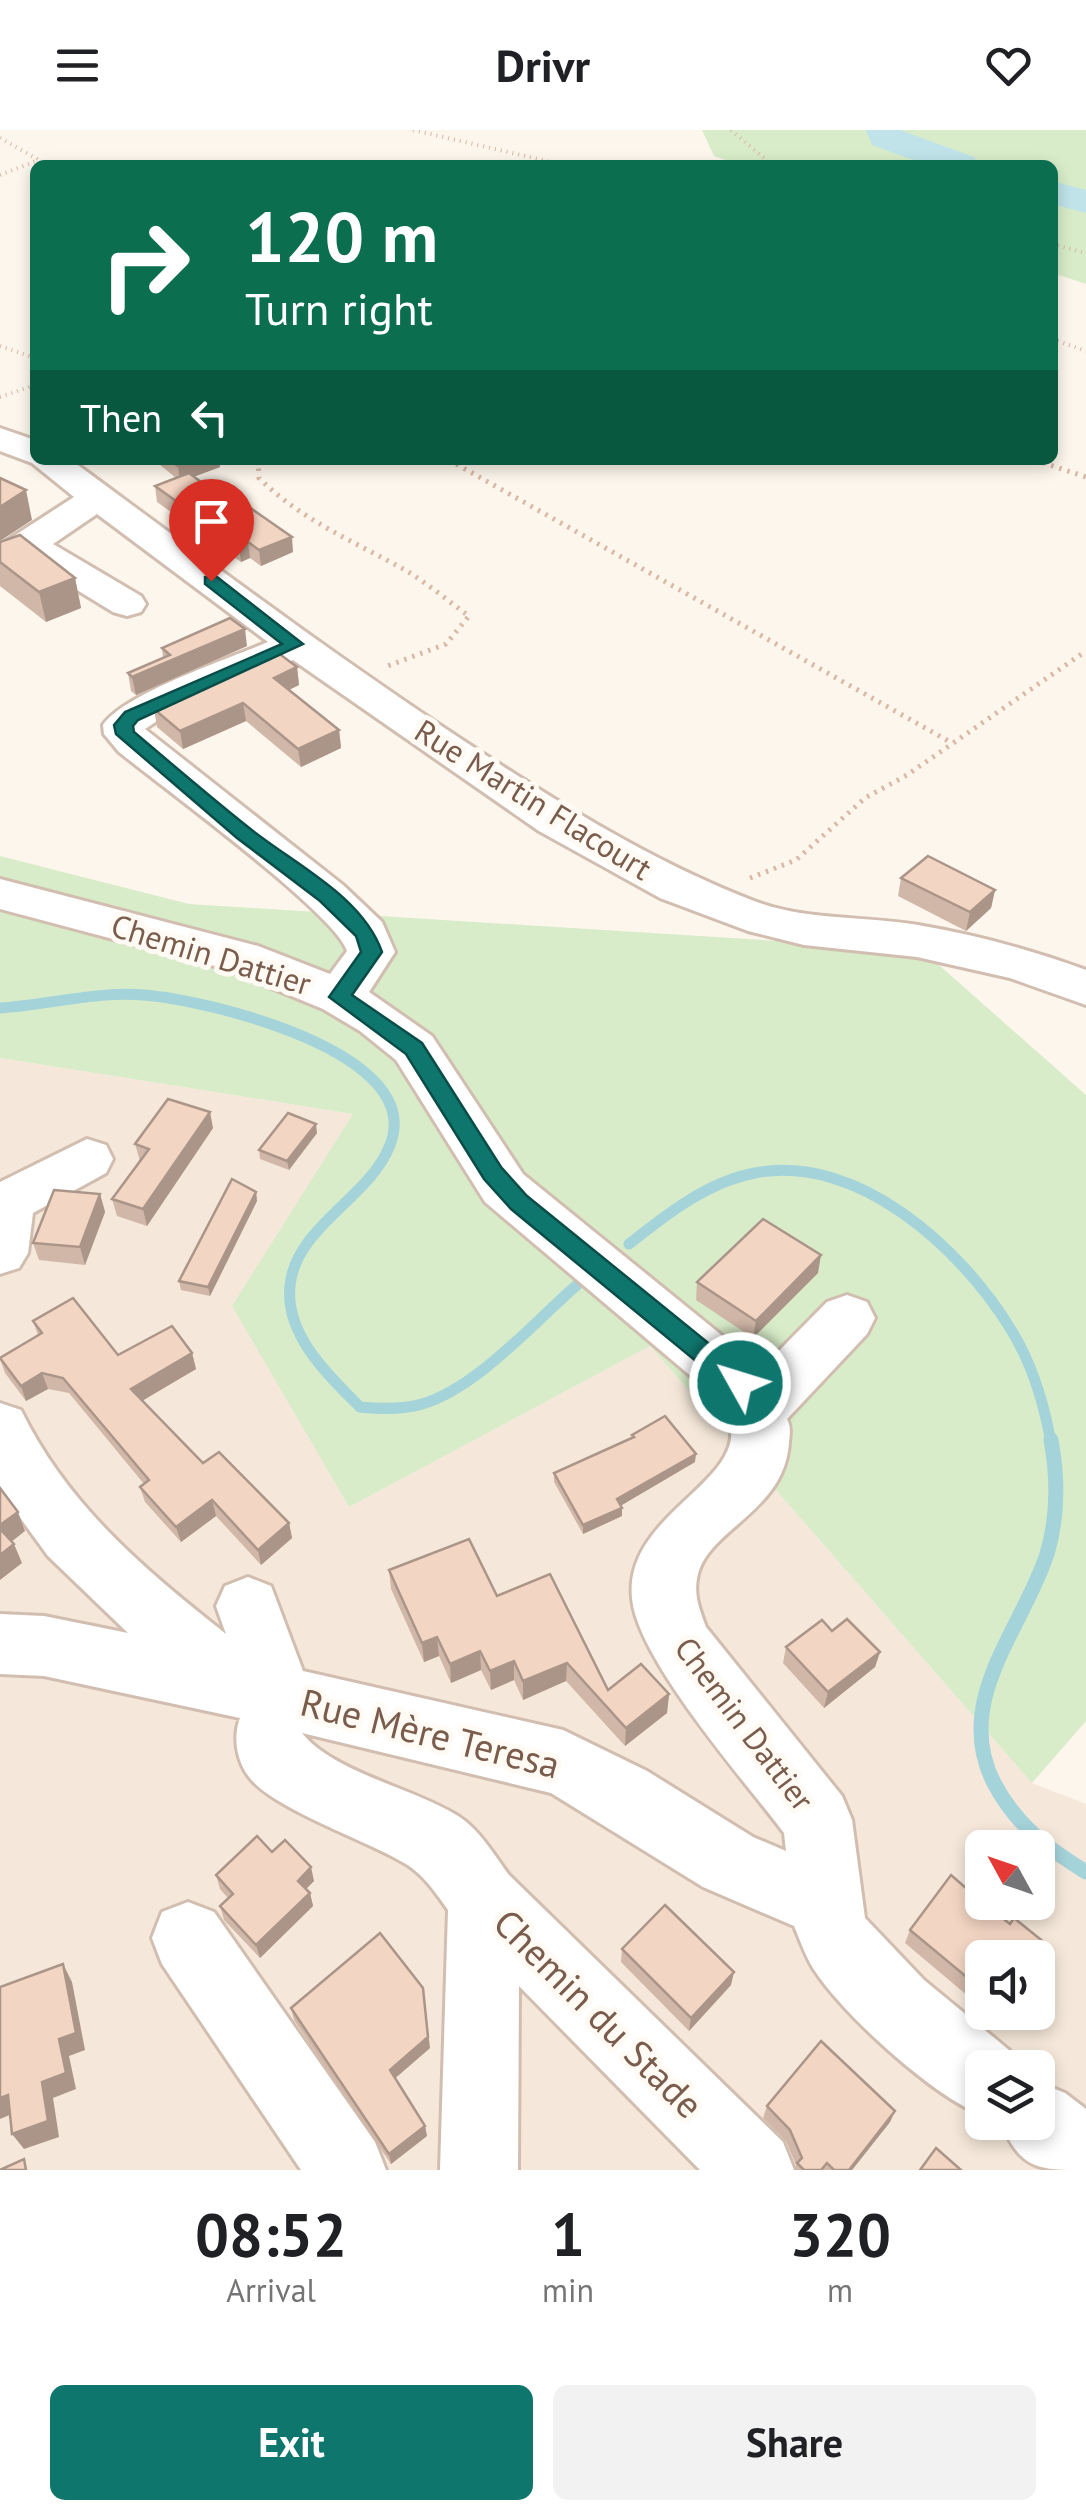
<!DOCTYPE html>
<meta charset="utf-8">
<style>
:root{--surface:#fff;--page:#f2f2f2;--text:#202124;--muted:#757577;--accent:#0f766e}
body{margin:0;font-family:"PT Sans",sans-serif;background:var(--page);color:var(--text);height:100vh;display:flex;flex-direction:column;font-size:38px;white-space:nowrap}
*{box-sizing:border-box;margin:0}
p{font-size:32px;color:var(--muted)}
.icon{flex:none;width:55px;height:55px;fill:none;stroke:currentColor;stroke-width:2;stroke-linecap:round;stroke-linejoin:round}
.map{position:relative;height:2040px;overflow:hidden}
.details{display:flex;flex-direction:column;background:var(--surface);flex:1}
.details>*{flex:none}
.banner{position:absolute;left:30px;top:30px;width:1028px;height:305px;border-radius:15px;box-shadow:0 5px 15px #0003;background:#0b6e4f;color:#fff;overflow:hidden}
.needle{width:65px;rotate:310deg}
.fabs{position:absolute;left:965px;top:1700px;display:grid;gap:20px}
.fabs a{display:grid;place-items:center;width:90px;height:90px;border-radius:15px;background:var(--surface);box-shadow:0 5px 15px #0003;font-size:50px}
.pin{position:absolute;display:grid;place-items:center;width:85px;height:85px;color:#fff;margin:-102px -42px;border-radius:50% 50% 50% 0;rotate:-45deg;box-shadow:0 0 10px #0007}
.pin .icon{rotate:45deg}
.me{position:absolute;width:110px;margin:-55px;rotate:309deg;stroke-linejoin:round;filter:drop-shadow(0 0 8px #0008)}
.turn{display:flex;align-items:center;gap:35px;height:210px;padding:0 50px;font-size:45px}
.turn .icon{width:130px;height:130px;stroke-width:2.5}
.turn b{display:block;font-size:70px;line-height:85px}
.then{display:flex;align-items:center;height:95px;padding:0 50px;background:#0003;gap:20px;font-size:38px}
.eta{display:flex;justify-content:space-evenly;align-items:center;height:170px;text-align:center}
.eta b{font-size:60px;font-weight:800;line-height:70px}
.cta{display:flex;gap:20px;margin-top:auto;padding:20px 50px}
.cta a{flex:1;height:115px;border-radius:15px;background:var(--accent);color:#fff;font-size:40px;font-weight:800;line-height:115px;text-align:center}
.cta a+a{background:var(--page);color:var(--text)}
header{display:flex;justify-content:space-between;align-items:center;height:130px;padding:0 50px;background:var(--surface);font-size:45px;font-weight:800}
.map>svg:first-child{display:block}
.residential{fill:#f5e8da;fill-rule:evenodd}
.green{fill:#d8ecc9}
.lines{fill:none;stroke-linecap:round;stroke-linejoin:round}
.stream-far1{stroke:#a5d3da;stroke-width:11}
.stream{stroke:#a5d3da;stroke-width:15}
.river{fill:#bfe3e8;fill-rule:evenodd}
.minor-casing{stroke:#d1beb0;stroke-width:6}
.path-far1{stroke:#d9b8a5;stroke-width:4;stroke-dasharray:1 5;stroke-linecap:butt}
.path{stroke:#d9b8a5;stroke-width:5;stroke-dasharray:2.5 6;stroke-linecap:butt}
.minor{fill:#fff;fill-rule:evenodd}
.wall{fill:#d1b7a8}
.shaded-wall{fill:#aa9588}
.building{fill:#f3d5c3;stroke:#aa9588;stroke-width:2.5}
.route{fill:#0f766e;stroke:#0a4d48;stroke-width:2.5}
.labels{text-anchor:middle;stroke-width:10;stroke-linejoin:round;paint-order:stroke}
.street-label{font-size:32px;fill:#7a5c4d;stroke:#fffaf3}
.near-street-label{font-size:38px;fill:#7a5c4d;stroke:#fffaf3}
</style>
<header><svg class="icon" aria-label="menu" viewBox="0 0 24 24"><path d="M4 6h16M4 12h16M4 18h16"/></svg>Drivr<svg class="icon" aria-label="heart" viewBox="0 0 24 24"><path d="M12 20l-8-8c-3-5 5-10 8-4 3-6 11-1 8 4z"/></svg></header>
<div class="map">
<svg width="1086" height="2040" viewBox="0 0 1086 2040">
<rect width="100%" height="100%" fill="#fdf6ec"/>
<!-- residential -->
<path class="residential" d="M0,928l354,56 -121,192 116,201 301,-161 382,437 54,21v366h-1086zM982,1718h56v54h-56zM982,1828h56v54h-56zM982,1938h56v54h-56z"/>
<!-- green -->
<g class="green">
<polygon points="702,0 1086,0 1086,154 1053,143 1052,35 739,35 714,26"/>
<polygon points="0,726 189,774 922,820 1086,965 1086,1591 1032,1653 650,1216 349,1377 232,1176 353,984 0,928"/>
</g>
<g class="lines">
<!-- stream-far1 -->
<g class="stream-far1">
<path d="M0,878c48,-3 96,-17 144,-13 63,5 283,57 246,150 -20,53 -95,82 -100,141 -5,49 38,89 70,121 21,2 42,3 62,-3 55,-16 112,-82 155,-119"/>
<path d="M629,1114c38,-30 78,-62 126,-71 102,-20 206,75 255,155 22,35 34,75 41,115"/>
</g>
<!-- stream -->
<path class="stream" d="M1051,1310c7,38 7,77 -4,114 -25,76 -95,147 -53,229 22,42 53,65 92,89"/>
<!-- river -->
<g class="river">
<polygon points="866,0 900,0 974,27 979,35 927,35 872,15"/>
<polygon points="1052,51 1086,60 1086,83 1052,74"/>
</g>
<!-- minor casing -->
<g class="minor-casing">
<g id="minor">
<path d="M0,298l35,12v20h36c129,95 258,192 393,281 93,61 186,120 290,160 52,20 110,15 164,24 58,10 114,25 168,45v35l-76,-27 -93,-21 -113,-12 -56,-14 -88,-33 -121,-67 -246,-171 -133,59 -15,10 198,156 39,37 13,30 -26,40 63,44 91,138 239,194 65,-66 20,-7 20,7 8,16 -8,16 -80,85c4,8 3,14 2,23 -4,69 -79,86 -91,132 -5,20 1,34 8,53l136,169 10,24 13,98 59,62 85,70 7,18h-34v47c-48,-18 -141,-102 -169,-147 -8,-13 -13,-28 -19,-42l-91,-39 -152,-94 -249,-60c32,40 112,55 156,83 22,14 36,39 51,59l274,267 11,28h-94l-181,-184 -1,184h-78l8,-260c-12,-17 -24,-35 -42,-46 -37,-23 -133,-55 -157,-87 -13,-17 -16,-41 -9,-59l-196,-42 -44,-2v-60l44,2 84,17 -80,-77 -48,-66v-87l21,7c47,96 123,159 205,224l-10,-28 9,-20 23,-9 23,9 32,85 260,59 84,41 106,66 33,14 -2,-18c-39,-52 -147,-174 -152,-235 -8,-81 107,-113 99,-171 -1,-9 -9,-19 -13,-28l-233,-197 -89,-142 -36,-29 -37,-22 -97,-40 -226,-60v-30l258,67 72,28 17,-23c-11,-37 -187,-166 -228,-199l-15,-18 -1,-9c22,-32 125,-66 165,-83l-171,-128 -44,30 88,52 5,8 -5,8 -14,4 -14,-4 -85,-52 -28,13v-28l74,-48 -42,-34 -32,-12z"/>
<polygon points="87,1009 106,1015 113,1029 106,1043 33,1083 28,1123 19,1138 0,1144 0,1052"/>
<polygon points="188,1772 214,1782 375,2012 386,2040 301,2040 162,1834 152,1808 162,1782"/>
<path d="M1038,1952l27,11 21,16v61c-47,0 -66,0 -85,-48h37z"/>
</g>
</g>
<!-- path-far1 -->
<g class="path-far1">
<polyline points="413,0 564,35"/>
<polyline points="731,0 772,35"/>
<polyline points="0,8 48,35"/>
<polyline points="0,45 36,31"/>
<polyline points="1052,114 1086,123"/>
<polyline points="1052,209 1086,221"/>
<polyline points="0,216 35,228"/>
<polyline points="0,267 35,255"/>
</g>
<!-- path -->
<g class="path">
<path d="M258,330l1,18c42,42 96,64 146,92 22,13 43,31 64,46l-23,28 -61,23"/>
<polyline points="449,330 952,613"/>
<polyline points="1035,330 1086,347"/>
<polyline points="750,748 796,730 865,668 907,645 1086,521"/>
</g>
<!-- minor -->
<use href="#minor" class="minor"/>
</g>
<!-- wall -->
<g class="wall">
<polygon points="154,330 219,330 220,337 193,347 293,422 261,436 250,428 241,432 157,372 155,356 176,348"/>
<polygon points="0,412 75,448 81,478 46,492 0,456"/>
<polygon points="247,516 136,565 131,561 128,543 163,528 162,518"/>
<polygon points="297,537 299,555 289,560 339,600 341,618 301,637 246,591 183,619 157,597 154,579"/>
<polygon points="901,748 995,760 991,778 966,801 898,766"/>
<polygon points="213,998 147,1096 117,1086 112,1069 140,1031 135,1014"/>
<polygon points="317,1003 289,1040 260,1029 259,1020"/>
<polygon points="256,1062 257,1071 210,1166 181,1160 179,1151"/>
<polygon points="100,1064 105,1082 85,1135 39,1130 33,1113"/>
<polygon points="818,1143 753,1208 696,1170 697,1152"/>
<polygon points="33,1191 118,1225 192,1223 196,1239 142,1271 203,1333 289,1393 292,1408 261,1435 216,1386 181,1412 145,1372 140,1357 144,1354 69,1263 48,1259 26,1271 5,1243 0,1229 38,1205"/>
<polygon points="632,1305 695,1332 621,1375 622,1386 583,1404 554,1352 554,1343 632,1308"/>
<polygon points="389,1440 497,1466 608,1560 669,1564 667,1583 625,1616 566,1551 523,1570 514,1550 491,1560 481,1540 451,1553 439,1526 424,1532 391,1459"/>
<polygon points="832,1501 880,1522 875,1537 824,1578 783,1533 786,1517"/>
<polygon points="272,1722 314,1751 306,1759 310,1763 313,1776 260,1828 224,1790 220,1776 228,1768 220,1759 216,1745"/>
<polygon points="910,1800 1037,1828 982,1828 982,1849 969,1867 905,1813"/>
<polygon points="622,1819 731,1855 689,1901 621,1832"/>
<polygon points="291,1878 430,1918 395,1948 425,1996 427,2006 391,2034 294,1890"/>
<polygon points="767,1976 895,1981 890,1992 852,2040 795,2040 796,2035 786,2011 763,1988"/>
</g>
<!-- shaded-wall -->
<g class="shaded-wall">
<polygon points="194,330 219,330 220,337 180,352 178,336"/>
<polygon points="26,360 32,390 0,411 0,377"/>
<polygon points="292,407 293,422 261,436 259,420"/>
<polygon points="248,412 250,428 241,432 239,416"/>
<polygon points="75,448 81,478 46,492 39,462"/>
<polygon points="245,499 247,516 136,565 132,547"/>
<polygon points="297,537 299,555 276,566 274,548"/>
<polygon points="243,573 246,591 183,619 180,601"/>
<polygon points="339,600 341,618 301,637 298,619"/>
<polygon points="995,760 991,778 966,801 970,782"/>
<polygon points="210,982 213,998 147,1096 143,1079"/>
<polygon points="316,994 317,1003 289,1040 287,1031"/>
<polygon points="256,1062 257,1071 210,1166 208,1157"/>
<polygon points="100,1064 105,1082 85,1135 80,1117"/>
<polygon points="821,1125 818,1143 753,1208 756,1191"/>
<polygon points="192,1223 196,1239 135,1275 131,1259"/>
<polygon points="42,1243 48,1259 26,1271 21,1256"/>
<polygon points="696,1324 695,1332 617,1378 617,1369"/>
<polygon points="212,1370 216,1386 181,1412 176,1397"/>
<polygon points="622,1378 622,1386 583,1404 583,1395"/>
<polygon points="18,1382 25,1401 6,1416 0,1401 0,1395"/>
<polygon points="289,1393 292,1408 261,1435 258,1420"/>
<polygon points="14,1414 22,1433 0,1450 0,1425"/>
<polygon points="437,1507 439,1526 424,1532 422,1513"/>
<polygon points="480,1521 481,1540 451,1553 450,1534"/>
<polygon points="880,1522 875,1537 824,1578 828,1562"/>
<polygon points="514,1531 514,1550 491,1560 490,1541"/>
<polygon points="567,1533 566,1551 523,1570 523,1551"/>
<polygon points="669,1564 667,1583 625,1616 626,1598"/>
<polygon points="311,1737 314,1751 301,1764 298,1751"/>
<polygon points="310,1763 313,1776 260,1828 256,1815"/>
<polygon points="63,1834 72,1852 85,1920 69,1926 76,1959 53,1968 59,2007 24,2019 12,2004 42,1952 59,1909"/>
<polygon points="734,1842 731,1855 689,1901 691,1888"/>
<polygon points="982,1844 982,1849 969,1867 975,1854"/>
<polygon points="423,1858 430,1918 392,1951 390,1940"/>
<polygon points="8,1965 19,1981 0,1989 0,1968"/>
<polygon points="895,1981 890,1992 852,2040 849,2040"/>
<polygon points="425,1996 427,2006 391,2034 389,2024"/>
</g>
<!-- building -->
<g class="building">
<polygon points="170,330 194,330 178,336"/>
<polygon points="189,343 234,377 240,380 249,377 292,407 259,420 248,412 239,416 155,356"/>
<polygon points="0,348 26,360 0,377"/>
<polygon points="20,405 75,448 39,462 0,432 0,412"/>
<polygon points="230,488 245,499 132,547 128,543 170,525 162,518"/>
<polygon points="277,522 297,537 274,548 339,600 298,619 243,573 180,601 154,579"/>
<polygon points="928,726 995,760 970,782 901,748"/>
<polygon points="168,969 210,982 143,1079 112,1069 149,1019 135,1014"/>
<polygon points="288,983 316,994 287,1031 259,1020"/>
<polygon points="232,1049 256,1062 208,1157 179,1151"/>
<polygon points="54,1060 100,1064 80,1117 33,1113"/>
<polygon points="763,1089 821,1125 756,1191 697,1152"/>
<polygon points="73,1168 118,1225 172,1196 192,1223 131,1259 203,1333 219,1322 289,1393 258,1420 212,1370 176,1397 140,1357 149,1350 63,1248 42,1243 21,1256 0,1228 42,1203 33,1191"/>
<polygon points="665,1286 696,1324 617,1369 622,1378 583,1395 554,1343 634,1307 632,1305"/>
<polygon points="0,1358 18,1382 0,1395"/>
<polygon points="0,1399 14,1414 0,1425"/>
<polygon points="469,1409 497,1466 550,1444 608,1560 641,1534 669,1564 626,1598 567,1533 523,1551 514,1531 490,1541 480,1521 450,1534 437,1507 422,1513 389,1440"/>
<polygon points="847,1489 880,1522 828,1562 786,1517 822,1490 832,1501"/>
<polygon points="257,1706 272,1722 285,1710 311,1737 298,1751 310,1763 256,1815 220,1776 233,1764 216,1745"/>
<polygon points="951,1745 982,1772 1010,1794 1014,1788 1045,1813 1035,1828 1009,1828 1001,1821 995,1828 982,1828 982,1844 975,1854 910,1800"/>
<polygon points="665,1775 734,1842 691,1888 622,1819"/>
<polygon points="380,1803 423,1858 428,1907 390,1940 425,1996 389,2024 291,1878"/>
<polygon points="63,1834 76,1903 59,1909 66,1943 42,1952 48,1991 12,2004 8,1965 0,1968 0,1857"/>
<polygon points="821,1911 895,1981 849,2040 834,2040 827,2033 821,2040 804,2040 797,2033 802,2028 790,2000 767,1976"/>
<polygon points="936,2018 961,2040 920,2040"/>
<polygon points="24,2029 26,2040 0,2040"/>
</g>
<!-- route -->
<path class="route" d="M205,447h12l86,67 -165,76 -5,6 1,6c38,32 75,64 114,95 44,36 114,68 134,125l-30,43 70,48 79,124 26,29 222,180 4,7 -4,7 -9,3 -9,-3 -220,-181 -27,-30 -78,-125 -77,-57 32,-45 -5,-16 -36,-35 -83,-63 -121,-104 -2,-9 11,-13 157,-68 -77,-60z"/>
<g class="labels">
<!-- street labels -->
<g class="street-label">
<text transform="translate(533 670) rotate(32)" y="11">Rue Martin Flacourt</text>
<text transform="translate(211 825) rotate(17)" y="11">Chemin Dattier</text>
<text transform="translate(744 1594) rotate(53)" y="11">Chemin Dattier</text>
</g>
<!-- near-street labels -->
<g class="near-street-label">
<text transform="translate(430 1604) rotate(14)" y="13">Rue Mère Teresa</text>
<text transform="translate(598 1884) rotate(45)" y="13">Chemin du Stade</text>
</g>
</g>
</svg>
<div class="fabs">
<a><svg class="needle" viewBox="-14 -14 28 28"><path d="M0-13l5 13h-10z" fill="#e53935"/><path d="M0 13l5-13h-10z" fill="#757577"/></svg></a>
<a><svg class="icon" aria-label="sound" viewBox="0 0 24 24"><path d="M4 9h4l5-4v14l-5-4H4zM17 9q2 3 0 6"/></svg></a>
<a><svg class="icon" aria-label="layers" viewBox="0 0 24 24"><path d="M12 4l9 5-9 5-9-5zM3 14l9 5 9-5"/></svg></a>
</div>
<div class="pin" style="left:211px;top:451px;background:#d93025"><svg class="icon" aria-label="arrive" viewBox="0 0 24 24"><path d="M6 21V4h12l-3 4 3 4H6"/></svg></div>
<svg class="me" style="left:740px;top:1253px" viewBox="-20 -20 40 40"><circle r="17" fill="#0f766e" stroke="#fff" stroke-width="3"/><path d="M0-11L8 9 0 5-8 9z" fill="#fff"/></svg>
<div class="banner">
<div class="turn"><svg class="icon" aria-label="right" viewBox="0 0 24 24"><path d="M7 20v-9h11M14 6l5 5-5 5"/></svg><div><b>120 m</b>Turn right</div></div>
<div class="then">Then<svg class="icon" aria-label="left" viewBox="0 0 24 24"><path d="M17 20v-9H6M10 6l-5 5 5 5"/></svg></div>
</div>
</div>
<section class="details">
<div class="eta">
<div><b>08:52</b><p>Arrival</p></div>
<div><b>1</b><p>min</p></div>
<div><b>320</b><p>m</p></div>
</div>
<div class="cta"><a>Exit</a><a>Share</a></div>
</section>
